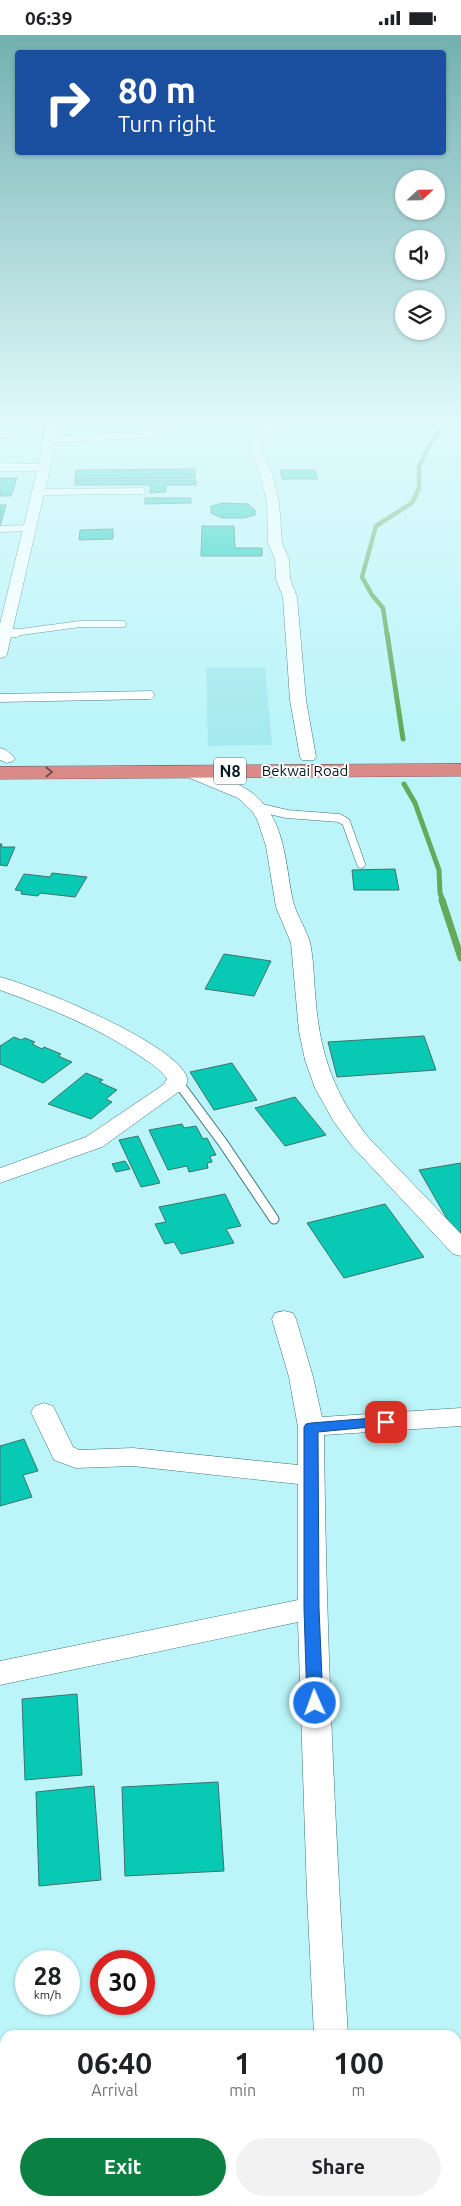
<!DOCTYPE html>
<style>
:root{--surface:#fff;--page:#f2f2f2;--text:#202124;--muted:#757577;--accent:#0b8043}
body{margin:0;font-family:Ubuntu,sans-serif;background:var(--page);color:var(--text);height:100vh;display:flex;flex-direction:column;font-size:19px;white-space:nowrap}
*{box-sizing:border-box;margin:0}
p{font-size:16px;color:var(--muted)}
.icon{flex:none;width:28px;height:28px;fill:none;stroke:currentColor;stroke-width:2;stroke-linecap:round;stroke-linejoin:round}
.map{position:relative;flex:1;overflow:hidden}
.panel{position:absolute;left:0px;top:1995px;width:461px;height:176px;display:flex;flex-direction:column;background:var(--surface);border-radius:15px 15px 0 0;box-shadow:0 1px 4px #0004}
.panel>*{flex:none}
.guide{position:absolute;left:15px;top:15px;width:431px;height:105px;border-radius:5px;box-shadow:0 1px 4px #0004;background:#1a4fa0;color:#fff;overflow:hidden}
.needle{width:32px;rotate:68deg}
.controls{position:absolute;left:395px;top:135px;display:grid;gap:10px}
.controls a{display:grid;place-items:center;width:50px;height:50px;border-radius:50%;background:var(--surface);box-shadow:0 1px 4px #0004;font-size:25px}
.speed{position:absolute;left:15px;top:1915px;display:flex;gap:10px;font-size:25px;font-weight:700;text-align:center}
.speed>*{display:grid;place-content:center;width:65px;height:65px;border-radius:50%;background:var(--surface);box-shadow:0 1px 4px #0004;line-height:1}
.speed small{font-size:12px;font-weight:400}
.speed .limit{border:8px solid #d22;background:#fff;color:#111}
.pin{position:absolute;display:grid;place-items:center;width:42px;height:42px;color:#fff;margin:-21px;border-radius:10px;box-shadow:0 2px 8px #0006}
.me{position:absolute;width:55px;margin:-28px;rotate:358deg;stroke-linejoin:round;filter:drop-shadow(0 0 4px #0008)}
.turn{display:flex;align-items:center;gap:18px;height:105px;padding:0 20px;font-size:22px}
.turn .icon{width:65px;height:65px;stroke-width:2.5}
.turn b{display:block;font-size:35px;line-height:42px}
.eta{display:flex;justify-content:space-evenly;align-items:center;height:85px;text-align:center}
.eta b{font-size:30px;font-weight:600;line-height:35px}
.primary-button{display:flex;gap:10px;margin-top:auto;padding:10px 20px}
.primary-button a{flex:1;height:58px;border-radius:30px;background:var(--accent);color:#fff;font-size:20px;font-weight:600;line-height:58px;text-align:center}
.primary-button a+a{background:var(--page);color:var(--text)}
.status{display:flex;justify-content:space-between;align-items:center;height:35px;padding:0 25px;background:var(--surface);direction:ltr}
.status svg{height:14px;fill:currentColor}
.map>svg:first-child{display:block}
.built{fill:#a6eaef}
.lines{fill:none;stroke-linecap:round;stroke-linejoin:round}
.stream-far2{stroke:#63aa5b;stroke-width:4.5}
.stream-far1{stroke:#63aa5b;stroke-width:5}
.stream{stroke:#63aa5b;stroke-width:7}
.building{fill:#08c9b4;stroke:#3e736a}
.lane-far2-casing{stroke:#3e757a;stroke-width:7}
.lane-far1-casing{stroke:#3e757a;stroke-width:9}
.lane-casing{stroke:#3e757a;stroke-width:11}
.street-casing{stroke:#3e757a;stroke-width:1}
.highway-casing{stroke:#8f6362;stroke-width:1}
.lane-far2{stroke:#fff;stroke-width:6}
.lane-far1{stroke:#fff;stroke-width:8}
.lane{stroke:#fff;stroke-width:9}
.street{fill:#fff;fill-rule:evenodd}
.highway{fill:#da8a87;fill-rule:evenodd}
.oneway{stroke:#6f5252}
.route{fill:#1a73e8;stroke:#114b97}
.labels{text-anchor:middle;stroke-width:4;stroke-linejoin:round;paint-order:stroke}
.far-street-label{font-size:15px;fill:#041a1c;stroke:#fff}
.shield{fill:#fff;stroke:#4f5f60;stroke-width:1}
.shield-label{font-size:16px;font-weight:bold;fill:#041a1c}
</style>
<div class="status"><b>06:39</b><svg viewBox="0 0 49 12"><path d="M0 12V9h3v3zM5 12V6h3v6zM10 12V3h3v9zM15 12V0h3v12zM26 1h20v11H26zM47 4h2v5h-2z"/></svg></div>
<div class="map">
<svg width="461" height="2171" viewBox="0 0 461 2171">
<rect width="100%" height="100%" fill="#bbf5f9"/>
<!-- built -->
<polygon class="built" points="206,632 265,632 272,710 208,711"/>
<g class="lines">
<!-- stream-far2 -->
<polyline class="stream-far2" points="387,599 383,573 372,560 362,542 376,491 412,468 419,453 419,431 428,413 438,397 456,386"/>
<!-- stream-far1 -->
<g class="stream-far1">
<polyline points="387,598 403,704"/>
<polyline points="404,749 415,768 439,835 440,858 443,866"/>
</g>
<!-- stream -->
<polyline class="stream" points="442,865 461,923"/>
</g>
<!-- building -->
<g class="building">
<polygon points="195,434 195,443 75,444 76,435"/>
<polygon points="280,435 315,435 318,444 282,444"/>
<polygon points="0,443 17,443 11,461 0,461"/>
<polygon points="75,445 196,445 196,450 166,450 166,457 150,458 150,450 75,450"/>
<polygon points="145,463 191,463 191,468 145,469"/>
<polygon points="223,468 248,469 255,475 255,480 244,483 222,483 211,478 211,471"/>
<polygon points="0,470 6,470 0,491"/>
<polygon points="202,491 234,491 235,513 262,513 262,521 201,521"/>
<polygon points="113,494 113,504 79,505 80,495"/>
<polygon points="0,809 2,809 1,812 15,812 7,831 0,830"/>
<polygon points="395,834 399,855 354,855 352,835"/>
<polygon points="52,838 87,842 75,862 40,858 38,861 21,859 22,856 15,855 24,839 50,842"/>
<polygon points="224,919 271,926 254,961 205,954"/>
<polygon points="424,1001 436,1035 337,1042 328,1007"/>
<polygon points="14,1002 21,1005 25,1003 35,1007 32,1009 42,1014 44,1012 61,1019 58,1021 72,1027 43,1048 0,1029 0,1011"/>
<polygon points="232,1028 257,1065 214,1075 190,1037"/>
<polygon points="86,1038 103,1045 99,1047 117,1055 106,1064 112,1067 91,1084 48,1069"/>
<polygon points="295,1062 326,1100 285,1111 255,1073"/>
<polygon points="182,1089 184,1093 196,1091 203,1104 207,1103 216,1120 210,1121 212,1127 207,1128 208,1133 189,1137 187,1131 168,1135 149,1095"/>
<polygon points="138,1101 160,1148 141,1152 119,1105"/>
<polygon points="125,1126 130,1134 116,1137 112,1129"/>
<polygon points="461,1128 461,1208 419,1135"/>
<polygon points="225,1159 241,1191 226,1194 234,1208 181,1219 174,1207 165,1209 155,1189 166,1187 159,1172"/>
<polygon points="385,1169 424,1222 344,1243 307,1188"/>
<polygon points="24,1404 38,1436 23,1440 32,1462 0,1471 0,1411"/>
<polygon points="77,1659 82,1740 25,1745 22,1664"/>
<polygon points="218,1747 224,1836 125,1841 122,1752"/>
<polygon points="94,1751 101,1845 39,1851 36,1757"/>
</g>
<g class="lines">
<!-- lane-far2 casing -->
<g class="lane-far2-casing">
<g id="lane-far2">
<polyline points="0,400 12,400"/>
<polyline points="49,405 153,399 161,395 165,386"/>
<polyline points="38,457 142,456"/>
<polyline points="0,494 29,493"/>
<polyline points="6,599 80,589 123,589"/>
</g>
</g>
<!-- lane-far1 casing -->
<g class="lane-far1-casing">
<g id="lane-far1">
<polyline points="5,599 16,598"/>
<polyline points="0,663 150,660"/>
<polyline points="257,772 287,779 339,783 346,787 361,829"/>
</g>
</g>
<!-- lane casing -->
<g class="lane-casing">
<polyline id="lane" points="176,1049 183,1054 223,1108 274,1184"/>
</g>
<!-- street casing -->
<g class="street-casing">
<g id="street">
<polygon points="46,386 58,386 50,433 7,619 5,622 0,623 0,589 37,436 0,436 0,428 39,429"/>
<polygon points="269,386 280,386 261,413 272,439 279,467 282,508 289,524 290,544 297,562 306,665 316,722 314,725 302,725 300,722 290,665 283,562 276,544 275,524 268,508 267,467 260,439 249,413"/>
<polygon points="0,713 6,715 15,723 13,726 7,728 0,725"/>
<path d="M186,731c19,5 56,17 70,30 30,27 29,68 37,105 4,16 15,30 18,46 3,19 3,38 5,57 5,53 19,91 52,133l93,97v22l-8,-2 -101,-108 -18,-24 -19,-34 -10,-28 -6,-29 -8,-88 -15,-36 -10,-61 -9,-27 -5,-8 -14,-13 -58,-24 -2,-3 2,-3z"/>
<path d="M0,942c35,9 178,67 187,101 2,7 -5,12 -10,15l-75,54 -102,36v-15l86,-31 77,-52 4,-6c-6,-10 -17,-16 -27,-23 -43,-29 -91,-48 -140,-66z"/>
<path d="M284,1276l9,2 3,6 17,58 9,40 139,-9v18l-137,9c2,200 11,400 24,600h-34l-7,-141 -9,-272 -298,63v-24l298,-61v-116l-165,-18 -57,2 -22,-8 -23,-48 4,-6 9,-3 9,3 20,41 6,3 54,-2 165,17v-38l-9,-50 -17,-58 3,-6z"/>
<rect x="322" y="2166" width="36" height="5"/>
</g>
</g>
<!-- highway casing -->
<g class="highway-casing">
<polygon id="highway" points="461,729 461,741 0,744 0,732"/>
</g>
<!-- lane-far2 -->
<use href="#lane-far2" class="lane-far2"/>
<!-- lane-far1 -->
<use href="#lane-far1" class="lane-far1"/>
<!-- lane -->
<use href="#lane" class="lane"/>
<!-- street -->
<use href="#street" class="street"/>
<!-- highway -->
<use href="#highway" class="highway"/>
</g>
<!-- one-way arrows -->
<defs><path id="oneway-chevron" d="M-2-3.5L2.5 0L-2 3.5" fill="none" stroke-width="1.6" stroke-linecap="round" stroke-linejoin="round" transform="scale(1.25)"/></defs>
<use class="oneway" href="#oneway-chevron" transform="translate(49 737)"/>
<!-- sky -->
<linearGradient id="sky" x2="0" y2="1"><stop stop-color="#73b0b0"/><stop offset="0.56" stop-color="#e0fafc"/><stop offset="1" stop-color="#e0fafc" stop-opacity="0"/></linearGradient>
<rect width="461" height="690" fill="url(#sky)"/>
<!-- route -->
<polygon class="route" points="386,1382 391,1383 393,1387 391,1390 318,1397 319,1573 323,1668 321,1673 315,1675 310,1673 307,1668 304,1573 304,1392 306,1389 311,1388"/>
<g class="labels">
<!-- far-street labels -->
<g class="far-street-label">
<text x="305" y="741">Bekwai Road</text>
</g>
<!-- shield labels -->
<rect class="shield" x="214" y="722.5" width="32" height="27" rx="4"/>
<g class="shield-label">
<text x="230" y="742">N8</text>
</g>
</g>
</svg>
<div class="controls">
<a><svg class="needle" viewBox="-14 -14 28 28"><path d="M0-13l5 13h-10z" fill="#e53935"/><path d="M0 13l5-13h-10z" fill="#757577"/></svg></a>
<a><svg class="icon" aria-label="sound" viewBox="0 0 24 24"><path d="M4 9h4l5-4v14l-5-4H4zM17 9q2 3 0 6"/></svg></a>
<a><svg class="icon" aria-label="layers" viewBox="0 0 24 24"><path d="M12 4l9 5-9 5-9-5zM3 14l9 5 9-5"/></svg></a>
</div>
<div class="speed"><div>28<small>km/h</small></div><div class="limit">30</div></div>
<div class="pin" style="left:386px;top:1387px;background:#d93025"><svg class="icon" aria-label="arrive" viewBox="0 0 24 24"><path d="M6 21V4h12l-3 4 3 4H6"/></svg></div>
<svg class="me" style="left:315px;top:1668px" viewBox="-20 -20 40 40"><circle r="17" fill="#1a73e8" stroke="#fff" stroke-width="3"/><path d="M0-11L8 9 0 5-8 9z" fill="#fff"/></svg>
<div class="guide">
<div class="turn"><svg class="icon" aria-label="right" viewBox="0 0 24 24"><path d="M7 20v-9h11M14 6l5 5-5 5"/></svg><div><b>80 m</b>Turn right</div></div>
</div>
<section class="panel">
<div class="eta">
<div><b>06:40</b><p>Arrival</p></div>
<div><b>1</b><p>min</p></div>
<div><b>100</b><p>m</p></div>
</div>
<div class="primary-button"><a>Exit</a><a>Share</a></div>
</section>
</div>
